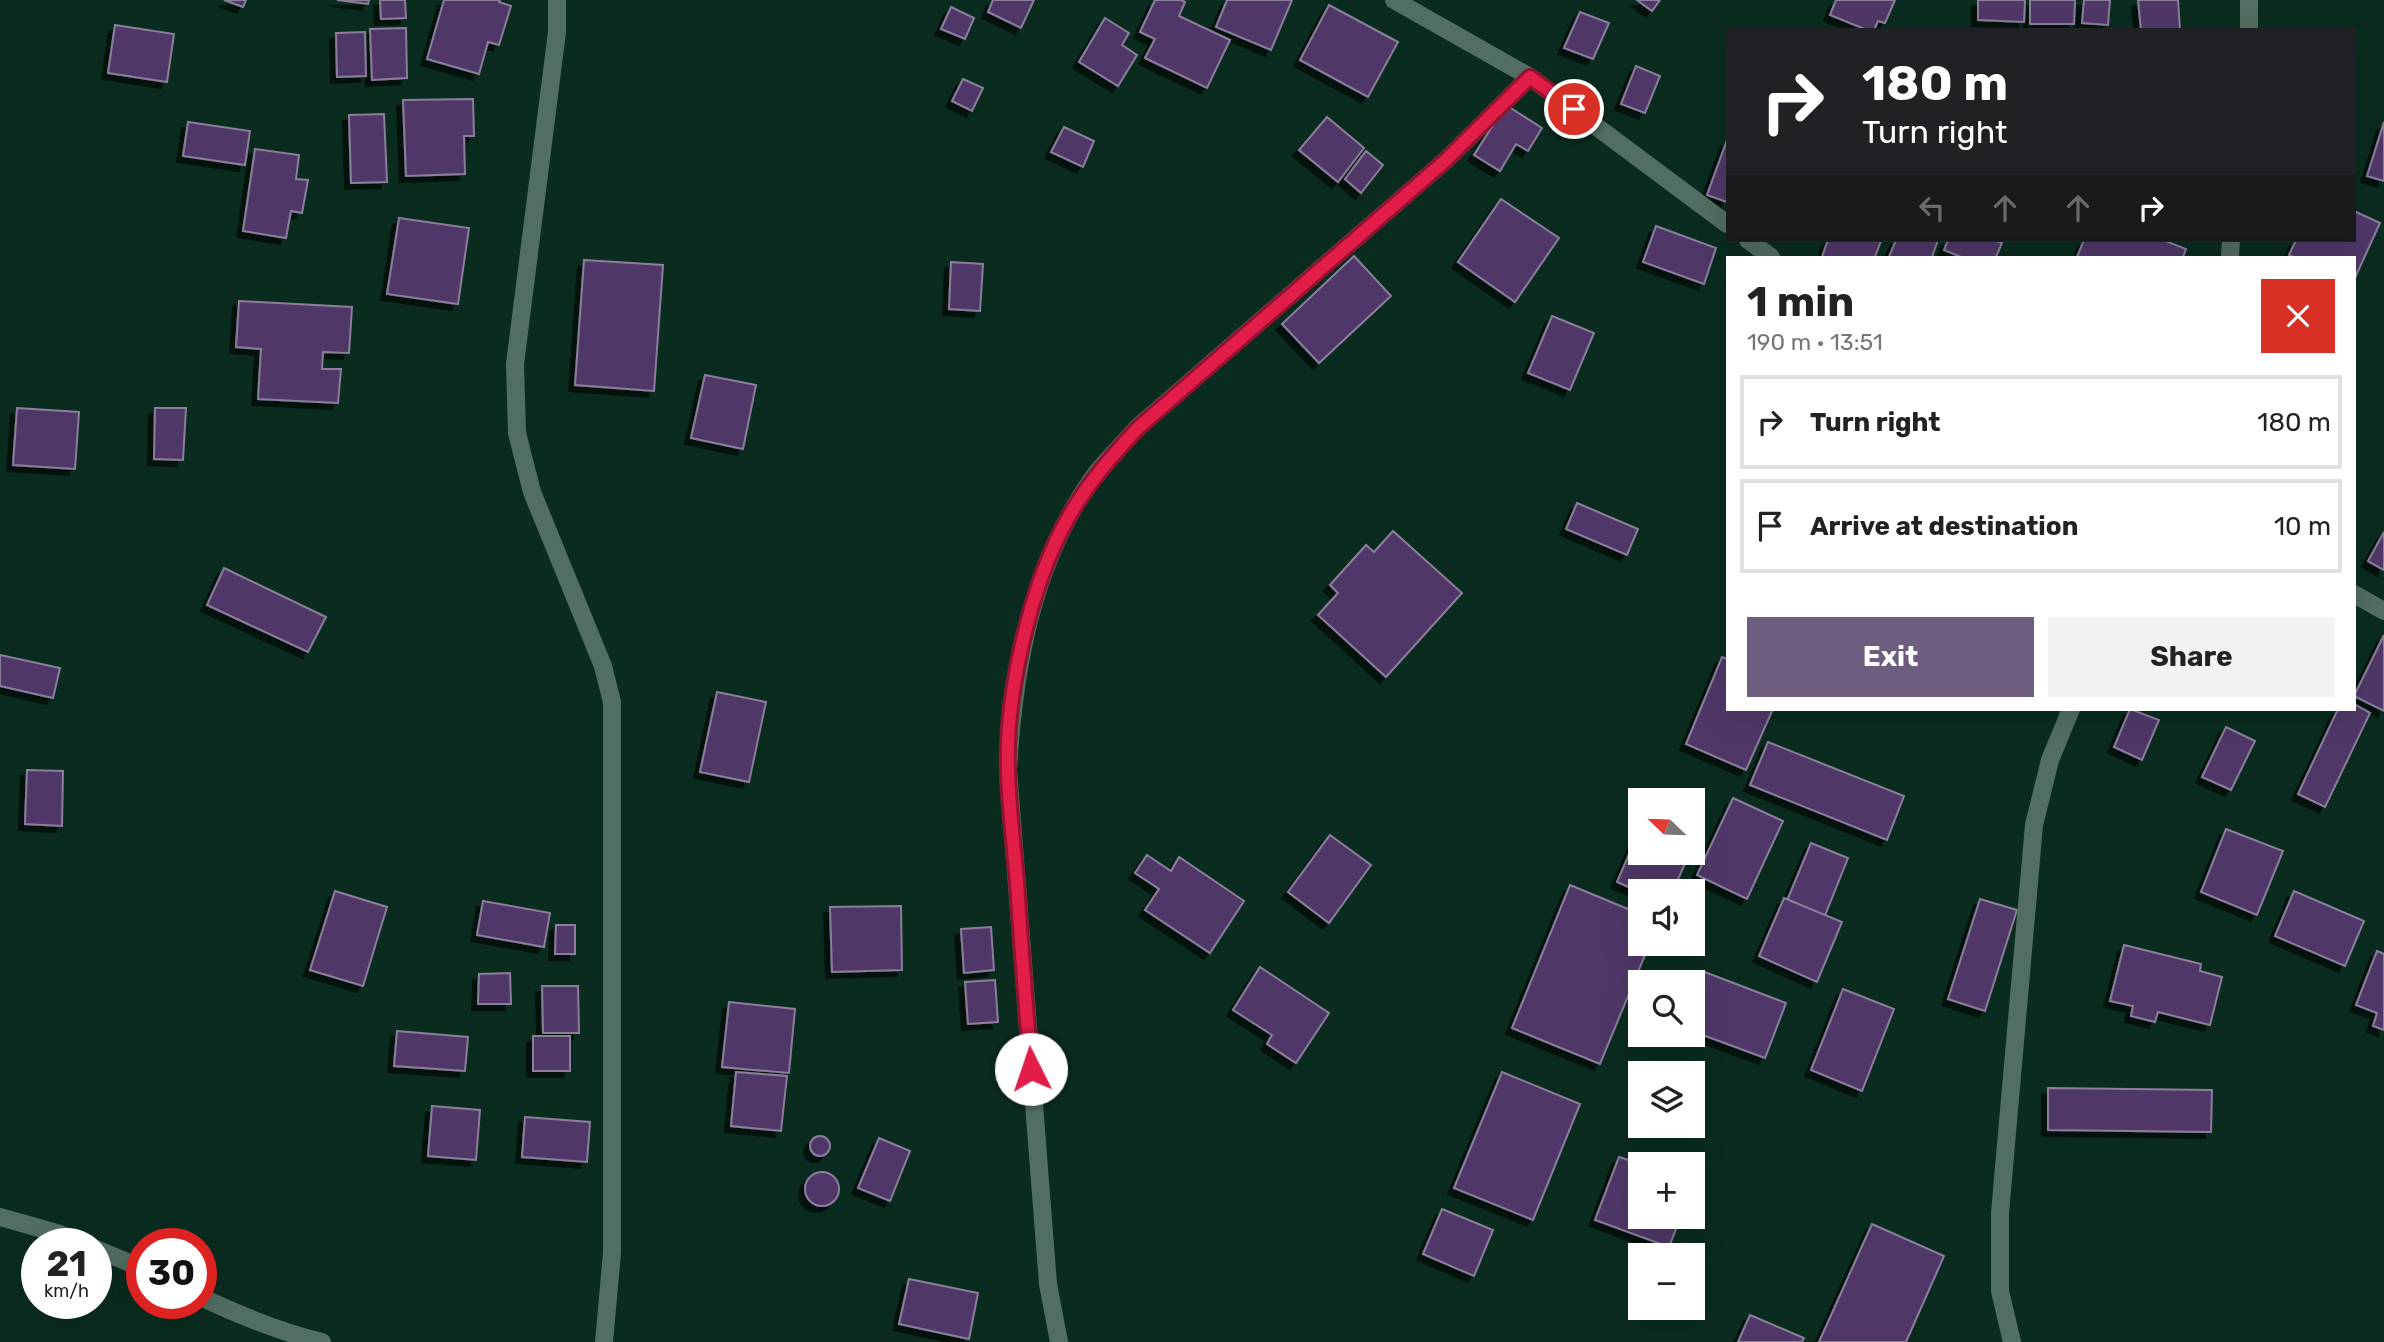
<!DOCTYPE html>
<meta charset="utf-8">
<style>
:root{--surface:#fff;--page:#f2f2f2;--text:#222;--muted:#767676;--line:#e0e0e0;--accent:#6d5d7e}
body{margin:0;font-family:Rubik,sans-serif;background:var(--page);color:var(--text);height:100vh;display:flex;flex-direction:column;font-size:26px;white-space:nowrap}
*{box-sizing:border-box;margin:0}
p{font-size:23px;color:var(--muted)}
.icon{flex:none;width:38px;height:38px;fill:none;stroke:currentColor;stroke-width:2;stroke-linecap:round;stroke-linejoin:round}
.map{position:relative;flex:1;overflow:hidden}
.drawer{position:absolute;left:1726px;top:256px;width:630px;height:455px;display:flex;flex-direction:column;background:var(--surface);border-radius:0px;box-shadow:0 7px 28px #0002}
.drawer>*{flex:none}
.hud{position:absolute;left:1726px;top:28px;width:630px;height:214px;border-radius:0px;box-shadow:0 7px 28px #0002;background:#202124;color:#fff;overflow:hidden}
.needle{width:46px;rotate:293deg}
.controls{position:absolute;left:1628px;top:788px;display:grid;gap:14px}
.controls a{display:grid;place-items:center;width:77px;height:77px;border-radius:0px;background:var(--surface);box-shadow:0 7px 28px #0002;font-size:35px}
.speed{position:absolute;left:21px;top:1228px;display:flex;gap:14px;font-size:35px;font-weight:700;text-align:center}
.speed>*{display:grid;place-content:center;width:91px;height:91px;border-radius:50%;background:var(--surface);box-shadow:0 7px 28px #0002;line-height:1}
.speed small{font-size:18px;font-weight:400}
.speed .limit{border:10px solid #d22;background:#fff;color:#111}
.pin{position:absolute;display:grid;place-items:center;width:60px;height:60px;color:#fff;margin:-30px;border:4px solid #fff;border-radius:50%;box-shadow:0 2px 7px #0007}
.me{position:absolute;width:77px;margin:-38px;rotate:356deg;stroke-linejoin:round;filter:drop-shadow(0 0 5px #0008)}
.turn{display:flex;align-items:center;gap:24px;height:147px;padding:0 21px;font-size:32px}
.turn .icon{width:91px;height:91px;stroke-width:2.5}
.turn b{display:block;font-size:49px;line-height:60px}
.lanes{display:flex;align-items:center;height:66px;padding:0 21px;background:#0003;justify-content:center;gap:35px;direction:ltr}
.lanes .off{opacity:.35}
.round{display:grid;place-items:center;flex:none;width:74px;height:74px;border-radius:0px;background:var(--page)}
.overview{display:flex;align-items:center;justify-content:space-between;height:119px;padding:0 21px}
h1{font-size:42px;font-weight:700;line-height:52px}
.cta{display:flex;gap:14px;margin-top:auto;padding:14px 21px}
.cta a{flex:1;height:80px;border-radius:0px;background:var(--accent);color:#fff;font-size:28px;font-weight:700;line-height:80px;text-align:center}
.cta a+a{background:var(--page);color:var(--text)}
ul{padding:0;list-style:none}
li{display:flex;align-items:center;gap:21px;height:94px;margin:0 14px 10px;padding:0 7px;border:4px solid var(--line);border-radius:0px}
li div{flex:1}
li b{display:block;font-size:26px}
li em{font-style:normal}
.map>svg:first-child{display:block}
.building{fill:#4f3768;stroke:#8b7e9b;stroke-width:2;filter:url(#shadow)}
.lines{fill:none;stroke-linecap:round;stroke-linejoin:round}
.service{stroke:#526d61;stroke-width:18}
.minor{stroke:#526d61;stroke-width:18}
.route-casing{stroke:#92132f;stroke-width:18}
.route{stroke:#e11d48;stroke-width:12}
</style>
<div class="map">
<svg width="2384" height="1342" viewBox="0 0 2384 1342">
<defs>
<filter id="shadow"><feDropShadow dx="-6" dy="6" stdDeviation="0" flood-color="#0009"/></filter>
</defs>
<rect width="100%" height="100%" fill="#0a2c1f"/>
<!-- building -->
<g class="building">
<polygon points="224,0 246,0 243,7"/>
<polygon points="337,0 369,0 368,4"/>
<polygon points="380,0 405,0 406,18 381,19"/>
<polygon points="444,0 500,0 499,2 511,6 499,45 488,42 479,74 427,59"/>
<polygon points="993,0 1034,0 1021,28 988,12"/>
<polygon points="1155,0 1181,0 1185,2 1179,16 1230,40 1207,88 1145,58 1155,39 1140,32"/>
<polygon points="1227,0 1292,0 1271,50 1216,27"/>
<polygon points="1637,0 1660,0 1652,11"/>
<polygon points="1836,0 1895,0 1885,23 1878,21 1874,30 1867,30 1830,15"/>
<polygon points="1978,0 2025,0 2024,22 1978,20"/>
<polygon points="2030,0 2075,0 2074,24 2030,24"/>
<polygon points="2084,0 2110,0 2108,25 2082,23"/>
<polygon points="2138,0 2178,0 2180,30 2141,30"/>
<polygon points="1329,5 1398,42 1368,97 1300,60"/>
<polygon points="951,7 974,18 965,39 941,29"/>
<polygon points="1580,12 1609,23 1593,59 1564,48"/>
<polygon points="1105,18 1129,33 1122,45 1137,55 1118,86 1079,62"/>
<polygon points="115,25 174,34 167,82 108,73"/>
<polygon points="406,28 407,78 372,80 370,29"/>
<polygon points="365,32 366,76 337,77 336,33"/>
<polygon points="1636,66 1660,76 1645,113 1621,104"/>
<polygon points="963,79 983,88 972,111 952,101"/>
<polygon points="473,99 474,136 464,136 465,174 406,176 403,100"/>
<polygon points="1506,105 1542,128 1528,151 1516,144 1500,171 1474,155"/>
<polygon points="384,114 387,182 351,183 349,115"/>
<polygon points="1327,117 1364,148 1338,182 1299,150"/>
<polygon points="188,122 250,131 245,165 183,156"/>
<polygon points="2384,122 2384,181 2367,176"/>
<polygon points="1064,127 1094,141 1083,167 1051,152"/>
<polygon points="1727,140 1727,202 1707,195"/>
<polygon points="255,149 299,155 296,179 308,180 302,213 291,211 286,238 243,231"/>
<polygon points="1366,151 1383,165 1361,193 1345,179"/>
<polygon points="1501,199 1559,238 1515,302 1458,262"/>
<polygon points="2354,211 2380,223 2354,280 2354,257 2294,257 2289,255 2296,240 2354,240"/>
<polygon points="399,218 469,228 458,304 387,294"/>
<polygon points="1656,226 1716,248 1704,284 1643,262"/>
<polygon points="1828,240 1879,240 1881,241 1875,257 1822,257"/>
<polygon points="1896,240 1938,240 1932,257 1889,257"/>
<polygon points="1948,240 1994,240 2002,243 1996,257 1961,257 1944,250"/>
<polygon points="2084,240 2163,240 2186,249 2183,257 2077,257"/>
<polygon points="1354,256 1391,296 1319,363 1282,324"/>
<polygon points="584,260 663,265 654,391 575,385"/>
<polygon points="951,262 983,264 980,311 949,309"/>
<polygon points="239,301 352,307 349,353 323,352 322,369 341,369 338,403 258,399 261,349 236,347"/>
<polygon points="1552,316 1594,333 1570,390 1528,373"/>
<polygon points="705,375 756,385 743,449 691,438"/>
<polygon points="17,408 79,412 75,469 13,465"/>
<polygon points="155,408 186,408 183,460 154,459"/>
<polygon points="1577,503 1638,529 1627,555 1566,529"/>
<polygon points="1393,531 1462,593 1386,677 1318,615 1338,593 1330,585 1366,545 1374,552"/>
<polygon points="2384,532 2384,570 2368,561"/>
<polygon points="224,568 326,617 308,652 207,605"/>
<polygon points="2384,635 2384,711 2354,696"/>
<polygon points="0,655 60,668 53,698 0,686"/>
<polygon points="1722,657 1727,659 1727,709 1773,709 1746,770 1686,744"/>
<polygon points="717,692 766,702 749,782 700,772"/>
<polygon points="2354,704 2370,713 2325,807 2298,794 2338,709 2354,709"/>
<polygon points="2130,709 2159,720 2142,760 2114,747"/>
<polygon points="2226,727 2255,741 2231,790 2202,777"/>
<polygon points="1768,742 1904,796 1887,840 1750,785"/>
<polygon points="27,770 63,771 62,826 25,824"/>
<polygon points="1733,798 1783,821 1747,899 1697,875"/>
<polygon points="1640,829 1640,852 1690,852 1673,891 1640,892 1617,882"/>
<polygon points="2226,829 2283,851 2257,915 2201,892"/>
<polygon points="1330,835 1371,865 1329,923 1288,892"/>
<polygon points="1811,843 1848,858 1824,918 1786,903"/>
<polygon points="1147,855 1171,871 1179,857 1244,901 1210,953 1145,910 1159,889 1135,873"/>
<polygon points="1570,885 1640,914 1640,943 1650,943 1600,1064 1512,1028"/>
<polygon points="335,891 387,907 363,986 310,970"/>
<polygon points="2294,891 2364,921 2345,966 2275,936"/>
<polygon points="1784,898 1842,922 1817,982 1759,956"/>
<polygon points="1980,899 2017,910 1985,1011 1948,999"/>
<polygon points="483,901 550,913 544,947 477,935"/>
<polygon points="901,906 902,970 832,972 830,907"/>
<polygon points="556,925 575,925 575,954 555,954"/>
<polygon points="991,927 994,970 964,973 961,929"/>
<polygon points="2124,945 2201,964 2200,971 2222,977 2210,1025 2158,1012 2155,1022 2131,1016 2133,1006 2110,1001"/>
<polygon points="2377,951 2384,954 2384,1030 2373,1026 2377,1013 2356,1005"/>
<polygon points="1260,967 1329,1013 1296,1063 1267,1044 1272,1035 1233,1010"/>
<polygon points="1702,971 1786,1003 1765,1058 1692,1031 1692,995"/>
<polygon points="510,973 511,1004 478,1004 479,974"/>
<polygon points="995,980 998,1022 968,1024 965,982"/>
<polygon points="542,986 578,986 579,1033 543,1033"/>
<polygon points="1843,989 1894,1009 1862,1091 1811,1070"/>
<polygon points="729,1002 795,1009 789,1073 722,1067"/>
<polygon points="397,1031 468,1037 465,1071 394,1066"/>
<rect x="533" y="1036" width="37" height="35"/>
<polygon points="736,1072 787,1076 781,1131 731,1126"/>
<polygon points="1502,1072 1580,1104 1533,1220 1454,1188"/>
<polygon points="2048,1088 2212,1090 2211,1132 2048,1130"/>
<polygon points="432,1106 480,1110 476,1160 428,1156"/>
<polygon points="525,1117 590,1122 587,1162 522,1157"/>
<circle cx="820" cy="1146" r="10"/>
<polygon points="879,1138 910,1151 890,1201 858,1188"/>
<polygon points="1619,1157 1640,1164 1640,1216 1681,1216 1669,1247 1595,1220"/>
<circle cx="822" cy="1189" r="17"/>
<polygon points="1442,1209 1493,1230 1474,1276 1423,1254"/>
<polygon points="1872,1224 1944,1256 1906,1342 1819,1342"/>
<polygon points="909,1279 978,1293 969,1339 899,1324"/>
<polygon points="1750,1315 1804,1338 1802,1342 1738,1342"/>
</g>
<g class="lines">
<!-- service -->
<g class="service">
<polyline points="0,1217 60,1234 85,1244"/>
<polyline points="96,1249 142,1268"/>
<path d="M201,1297c40,19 78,35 121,45"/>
</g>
<!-- minor -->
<g class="minor">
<polyline points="557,0 557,32 515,364 517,433 532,492 603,666 612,702 612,1253 604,1342"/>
<polyline points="1394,0 1530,77 1727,224"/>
<polyline points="2249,30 2249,0"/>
<polyline points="1748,240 1771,257"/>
<polyline points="2230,257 2231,240"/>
<polyline points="2354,594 2384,611"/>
<path d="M1059,1342l-11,-58 -40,-514c6,-106 25,-212 90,-299 12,-15 27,-29 40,-44l307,-266 85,-84"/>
<polyline points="2012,1342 2000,1291 2000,1213 2034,825 2050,760 2071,709"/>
</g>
</g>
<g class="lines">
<!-- route casing -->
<g class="route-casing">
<path id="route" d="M1031,1069c-5,-62 -10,-124 -14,-186 -3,-37 -8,-74 -9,-111 -3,-76 22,-186 59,-252 19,-35 44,-63 71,-92l307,-267 85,-84 44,32"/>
</g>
<!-- route -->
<use href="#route" class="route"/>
</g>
</svg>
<div class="controls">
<a><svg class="needle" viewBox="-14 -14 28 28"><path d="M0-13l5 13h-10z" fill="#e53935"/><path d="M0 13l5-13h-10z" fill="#767676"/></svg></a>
<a><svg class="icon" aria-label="sound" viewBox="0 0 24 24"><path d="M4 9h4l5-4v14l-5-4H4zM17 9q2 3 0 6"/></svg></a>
<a><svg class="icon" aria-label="search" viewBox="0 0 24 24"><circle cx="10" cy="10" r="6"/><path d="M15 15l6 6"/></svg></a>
<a><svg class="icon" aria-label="layers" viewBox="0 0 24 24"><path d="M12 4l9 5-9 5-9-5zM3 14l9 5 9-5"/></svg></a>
<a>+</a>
<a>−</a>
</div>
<div class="speed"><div>21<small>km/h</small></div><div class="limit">30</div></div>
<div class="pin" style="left:1574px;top:109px;background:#d93025"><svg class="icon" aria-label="arrive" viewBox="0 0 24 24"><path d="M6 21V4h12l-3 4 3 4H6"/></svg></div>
<svg class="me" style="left:1031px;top:1069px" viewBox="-20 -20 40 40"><circle r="19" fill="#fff"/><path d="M0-13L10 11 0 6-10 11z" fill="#e11d48"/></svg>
<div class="hud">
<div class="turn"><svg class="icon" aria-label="right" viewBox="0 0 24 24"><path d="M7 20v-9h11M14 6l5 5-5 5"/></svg><div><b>180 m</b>Turn right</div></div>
<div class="lanes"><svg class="icon off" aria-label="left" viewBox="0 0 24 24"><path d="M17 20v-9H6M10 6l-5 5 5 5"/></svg><svg class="icon off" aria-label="ahead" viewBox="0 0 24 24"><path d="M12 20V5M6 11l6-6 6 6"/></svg><svg class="icon off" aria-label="ahead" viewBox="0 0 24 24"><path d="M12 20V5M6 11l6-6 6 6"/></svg><svg class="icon" aria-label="right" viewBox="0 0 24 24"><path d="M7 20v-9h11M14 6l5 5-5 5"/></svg></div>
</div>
<section class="drawer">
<div class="overview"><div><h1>1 min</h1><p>190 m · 13:51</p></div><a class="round" style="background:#d93025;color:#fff"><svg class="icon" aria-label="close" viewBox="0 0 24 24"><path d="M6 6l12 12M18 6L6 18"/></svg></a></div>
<ul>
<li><svg class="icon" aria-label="right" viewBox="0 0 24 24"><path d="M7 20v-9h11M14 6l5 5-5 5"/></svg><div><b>Turn right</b></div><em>180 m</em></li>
<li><svg class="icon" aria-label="arrive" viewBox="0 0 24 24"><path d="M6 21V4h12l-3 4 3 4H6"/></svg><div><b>Arrive at destination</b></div><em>10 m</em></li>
</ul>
<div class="cta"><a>Exit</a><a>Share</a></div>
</section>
</div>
